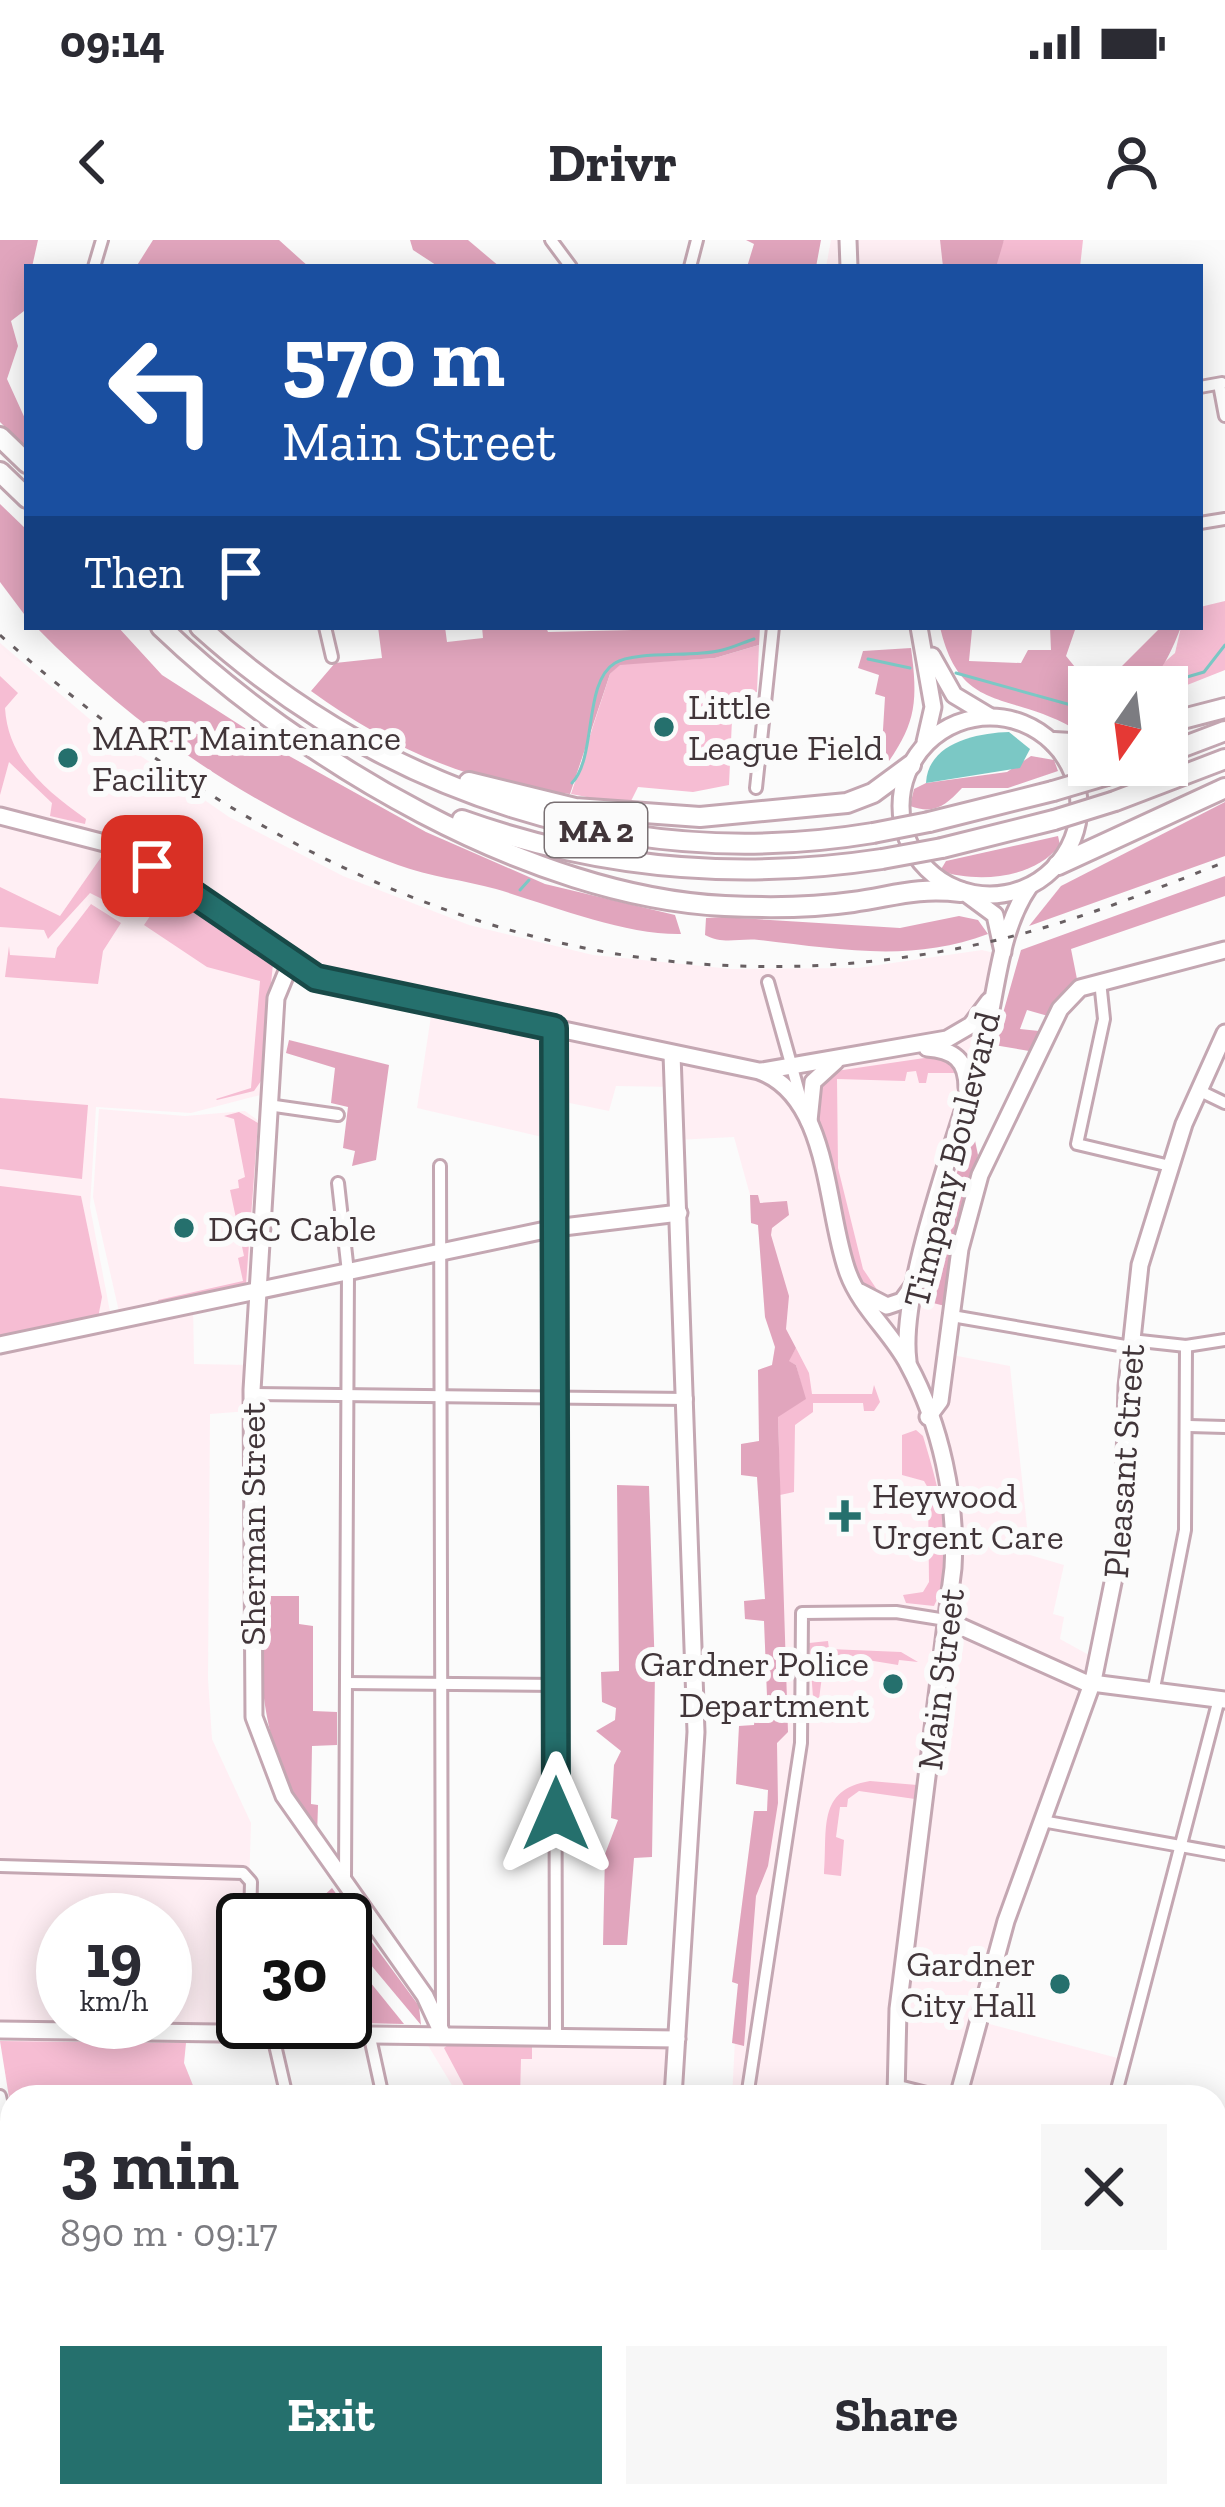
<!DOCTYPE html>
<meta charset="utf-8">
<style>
:root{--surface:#fff;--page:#f7f7f7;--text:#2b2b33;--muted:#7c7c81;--accent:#25706d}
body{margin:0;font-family:"Zilla Slab",serif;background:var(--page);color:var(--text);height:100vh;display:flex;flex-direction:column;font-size:45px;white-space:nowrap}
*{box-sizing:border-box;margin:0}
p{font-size:39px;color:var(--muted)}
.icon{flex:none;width:66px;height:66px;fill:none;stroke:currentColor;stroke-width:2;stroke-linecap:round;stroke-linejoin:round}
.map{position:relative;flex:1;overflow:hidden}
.drawer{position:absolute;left:0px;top:1845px;width:1227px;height:423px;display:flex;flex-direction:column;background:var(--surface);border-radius:36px 36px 0 0;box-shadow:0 6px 30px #0003}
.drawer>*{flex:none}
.guide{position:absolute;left:24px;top:24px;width:1179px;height:366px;border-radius:0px;box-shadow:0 6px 30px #0003;background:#1a4fa0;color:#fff;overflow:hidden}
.needle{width:78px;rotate:194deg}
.tools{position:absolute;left:1068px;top:426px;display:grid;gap:24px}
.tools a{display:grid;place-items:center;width:120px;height:120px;border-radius:0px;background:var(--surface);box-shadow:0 6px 30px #0003;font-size:60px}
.speed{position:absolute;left:36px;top:1653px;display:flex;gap:24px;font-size:60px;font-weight:700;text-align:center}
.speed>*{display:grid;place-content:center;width:156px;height:156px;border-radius:50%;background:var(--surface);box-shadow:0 6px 30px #0003;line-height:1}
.speed small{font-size:30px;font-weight:400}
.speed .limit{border:6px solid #111;border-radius:18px;background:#fff;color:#111}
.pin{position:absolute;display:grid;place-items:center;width:102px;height:102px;color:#fff;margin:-51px;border-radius:24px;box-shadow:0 6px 18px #0006}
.me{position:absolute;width:132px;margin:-66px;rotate:0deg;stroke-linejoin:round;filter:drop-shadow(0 0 9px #0008)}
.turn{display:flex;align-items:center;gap:42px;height:252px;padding:0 60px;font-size:54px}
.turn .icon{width:156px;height:156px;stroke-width:2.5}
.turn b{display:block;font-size:84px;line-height:102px}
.then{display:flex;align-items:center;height:114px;padding:0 60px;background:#0003;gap:24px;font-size:45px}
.round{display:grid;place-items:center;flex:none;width:126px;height:126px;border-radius:0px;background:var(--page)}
.overview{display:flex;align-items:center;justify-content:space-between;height:204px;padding:0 60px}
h1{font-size:72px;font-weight:700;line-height:90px}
.cta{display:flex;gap:24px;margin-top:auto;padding:24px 60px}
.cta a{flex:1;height:138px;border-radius:0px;background:var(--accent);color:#fff;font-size:48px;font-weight:700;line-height:138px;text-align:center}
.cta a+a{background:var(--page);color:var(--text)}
.status{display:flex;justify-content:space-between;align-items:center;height:84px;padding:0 60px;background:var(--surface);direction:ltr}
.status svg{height:33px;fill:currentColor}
header{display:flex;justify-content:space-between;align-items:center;height:156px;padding:0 60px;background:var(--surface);font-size:54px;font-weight:700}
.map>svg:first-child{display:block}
.built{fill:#ffeff4;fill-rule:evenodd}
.green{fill:#f6bdd3}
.forest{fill:#e1a5bd}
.water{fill:#7bc8c5}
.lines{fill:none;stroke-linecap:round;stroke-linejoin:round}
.stream{stroke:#7bc8c5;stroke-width:3}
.street-casing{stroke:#c4a7b2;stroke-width:16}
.secondary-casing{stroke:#c4a7b2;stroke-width:21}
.highway-casing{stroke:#c4a7b2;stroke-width:24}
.street{stroke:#fff;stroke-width:10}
.secondary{stroke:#fff;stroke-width:15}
.highway{stroke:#fff;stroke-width:18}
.rail{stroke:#685f62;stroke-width:3;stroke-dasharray:6 12;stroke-linecap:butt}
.highway-bridge-casing{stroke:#c4a7b2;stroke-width:24;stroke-linecap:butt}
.highway-bridge{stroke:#fff;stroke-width:18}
.route-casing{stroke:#184947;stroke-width:30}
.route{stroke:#25706d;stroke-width:21}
.poi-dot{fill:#25706d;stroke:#fbfbfb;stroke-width:4.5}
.labels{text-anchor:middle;stroke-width:12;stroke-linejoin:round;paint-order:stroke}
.shield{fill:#fbfbfb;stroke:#797073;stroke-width:3}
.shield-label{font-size:33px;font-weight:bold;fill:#413539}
.poi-label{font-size:36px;fill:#413539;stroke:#fbfbfb;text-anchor:start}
.street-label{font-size:36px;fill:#413539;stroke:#fbfbfb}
</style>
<div class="status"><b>09:14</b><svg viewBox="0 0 49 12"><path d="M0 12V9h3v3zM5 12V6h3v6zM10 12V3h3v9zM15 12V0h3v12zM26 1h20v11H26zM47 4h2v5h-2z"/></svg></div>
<header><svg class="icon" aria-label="back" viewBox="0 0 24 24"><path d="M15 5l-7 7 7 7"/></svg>Drivr<svg class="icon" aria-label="person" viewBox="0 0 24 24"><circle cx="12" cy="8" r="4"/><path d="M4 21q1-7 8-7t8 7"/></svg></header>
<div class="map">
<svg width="1225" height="2267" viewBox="0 0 1225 2267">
<rect width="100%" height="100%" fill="#fbfbfb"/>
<!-- built -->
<g class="built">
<polygon points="831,0 940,0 943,27 826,27"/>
<polygon points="0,403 99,487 229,577 343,636 469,685 593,715 731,729 858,728 982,710 1003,715 968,860 981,864 935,1050 954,1055 947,1114 1010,1126 1030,1315 1064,1325 1053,1374 1064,1377 1060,1399 1098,1420 978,1781 1125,1820 1115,1857 732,1857 738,1744 732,1742 754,1571 767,1571 768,1550 736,1544 739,1486 754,1485 757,1460 767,1456 764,1381 745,1379 744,1361 765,1359 757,1237 741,1235 741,1204 759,1201 758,1130 772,1125 775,1107 765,1077 758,985 751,983 750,955 734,897 676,900 673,847 616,846 609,871 555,860 555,900 417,868 433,763 290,725 280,743 268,853 191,873 96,867 90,967 112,1082 0,1105"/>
<path d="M99,869l86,7 60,-5 18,13 -12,159 -4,7 -54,13 1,61 55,1v46l-39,3 -2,265 4,60 39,84 -3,97h-5l2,108 -245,-2v-677l122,-24 -29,-128zM63,1680h102v102h-102z"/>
<polygon points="420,1792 677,1800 673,1857 459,1857"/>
<polygon points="1215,1898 1225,1898 1225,2215 1215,2209"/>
</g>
<!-- green -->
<g class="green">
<polygon points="1004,0 1083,0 1080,27 992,27"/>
<polygon points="1225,361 1225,430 1167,453 1167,447 1136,447 1175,413 1181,387 1200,387 1200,367"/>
<polygon points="759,405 757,452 733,458 729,545 693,552 638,547 629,565 571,554 610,434 620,424 715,418"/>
<path d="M0,436l18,17 -13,15c3,51 40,82 81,111l-1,5 -35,-8 2,-13 -43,-41 -9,33z"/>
<polygon points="104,613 144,638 144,651 128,672 90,653 48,699 44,690 0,687 0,647 60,676"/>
<polygon points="167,651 273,724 261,841 254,851 217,860 216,859 251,848 260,741 207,727 144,685"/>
<polygon points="91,664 121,683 103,711 98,744 5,737 9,706 10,715 55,718 57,708"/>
<polygon points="938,816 949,818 960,833 928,833 926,843 919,843 916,831 907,832 905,841 837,839 838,928 863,1029 882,1057 864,1049 855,1029 812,860 814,846 836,831"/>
<polygon points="0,858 88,865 82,939 0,929"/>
<polygon points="239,872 258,883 246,1044 159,1065 158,1060 243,1041 238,1018 244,1016 230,950 239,948 238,940 245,937 234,879 224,876"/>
<polygon points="0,946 81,956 102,1057 98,1078 0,1098"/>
<polygon points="796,1108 809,1133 812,1154 872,1154 874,1145 880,1162 874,1171 864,1171 863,1163 813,1163 813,1172 795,1185 794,1252 780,1255 778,1176 805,1159 796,1125 788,1121"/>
<path d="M916,1190l7,6c15,50 36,120 11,170l-28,-3 -3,-8 20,-3 6,-10 -1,-94 -4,-7 -22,-6v-40z"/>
<polygon points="828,1401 829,1409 901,1412 918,1422 899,1420 898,1425 825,1413 818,1467 829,1471 814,1471 809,1403"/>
<path d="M870,1541l47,4 -2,14 -56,-8 -11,8 -1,8h-7l-4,30 8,3 -3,36 -17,-2c4,-45 -8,-84 46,-93z"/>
<polygon points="0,1801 186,1803 184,1823 194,1848 211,1846 213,1857 12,1857 12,1876"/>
<polygon points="449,1804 532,1806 532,1819 521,1819 520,1857 470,1857 444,1808"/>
</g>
<!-- forest -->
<g class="forest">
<polygon points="0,0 38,0 32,27 27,27 24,71 11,81 18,106 7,139 27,183 27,209 0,182"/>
<polygon points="153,0 279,0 309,27 136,27"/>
<polygon points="410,0 468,0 500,27 439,27 413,10"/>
<polygon points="746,0 821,0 816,27 747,27 754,4"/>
<polygon points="940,0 1004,0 996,27 943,27"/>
<polygon points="0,264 27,290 27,378 0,342"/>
<path d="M36,387h82l44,48 120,77 144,80 119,52 130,31 6,19c-57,1 -131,-29 -185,-45 -32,-9 -66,-12 -98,-24 -136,-50 -261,-134 -362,-238z"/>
<path d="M378,387h67l2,15 36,-4 -1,-11h64l2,5 212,-5 -1,18 -44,13 -95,7 -10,9 -40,120c-96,-8 -182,-47 -259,-103l24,-28 47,-5z"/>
<path d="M940,387l32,3 -3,31 52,2 7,-13h23l-1,-23h26l-10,29 22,27h17l56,-56h20c-23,58 -29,60 -92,60v40l-16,1c-65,-37 -113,-14 -133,-101z"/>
<path d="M911,408c7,52 5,74 -22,113l-7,-15 3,-49 -10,-3 4,-19 -21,-7 5,-17z"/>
<path d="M1031,516l23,4 4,11 -50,17h-46c-16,17 -27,27 -52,18l4,-17 12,-6 81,-11z"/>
<polygon points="1225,562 1225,616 1029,686 1061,646"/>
<path d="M1058,596l2,9c-26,34 -82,38 -120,26l6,-10z"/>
<polygon points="1225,636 1225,656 1071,709 1077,739 1048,776 1027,770 1020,789 1039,791 1029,811 994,805 1021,710"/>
<path d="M959,676l19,4 10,14c-77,29 -150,15 -229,6 -21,-2 -35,5 -54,-5l1,-17 16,-1 178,11z"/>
<polygon points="289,800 389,825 376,920 352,926 355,911 343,908 348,867 331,863 335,828 286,813"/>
<polygon points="977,862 973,891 978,915 954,1003 945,1066 921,1060"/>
<polygon points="750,955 758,955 760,963 787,961 789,975 772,988 771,995 789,1056 786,1089 796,1108 789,1121 796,1125 806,1159 778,1177 788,1492 777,1503 778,1563 768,1626 756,1656 744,1806 732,1803 738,1744 732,1742 754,1571 767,1571 768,1550 736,1544 739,1486 754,1485 757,1460 767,1456 764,1381 745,1379 744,1361 765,1359 757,1237 741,1235 741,1204 759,1201 758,1130 772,1125 775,1107 765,1077 758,985 751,983"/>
<polygon points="617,1245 649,1246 655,1433 652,1617 634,1618 627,1705 603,1705 605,1614 618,1580 611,1578 614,1525 621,1511 596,1491 615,1480 616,1468 602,1462 601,1432 619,1431"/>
<path d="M257,1356h42v28l14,2v85l24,1v33l-25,1 -1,58 7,1 -1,31c-55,-83 -56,-144 -60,-240z"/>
<polygon points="332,1648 419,1766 421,1785 345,1694 345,1680 333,1680 317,1662"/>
<polygon points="345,1711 404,1784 357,1783 345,1754"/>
</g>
<!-- water -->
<path class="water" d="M1009,492l21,17 -10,19 -94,15c2,-40 50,-50 83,-51z"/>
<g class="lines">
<!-- stream -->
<g class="stream">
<polyline points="868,419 910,428"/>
<polyline points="956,433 1089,470"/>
<polyline points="1153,447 1204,432 1225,405"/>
<path d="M572,543c25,-26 11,-101 43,-120 19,-12 77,-6 103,-12 12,-2 24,-8 36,-12"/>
<polyline points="520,650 529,640"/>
</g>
<!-- street casing -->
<g class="street-casing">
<g id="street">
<polyline points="551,0 571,27"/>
<polyline points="94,27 102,0"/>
<polyline points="690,27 697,0"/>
<polyline points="1219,144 1225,176"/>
<polyline points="1200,147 1222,143"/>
<polyline points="1200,283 1225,279"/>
<polyline points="325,387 332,417"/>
<polyline points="756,548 773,387"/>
<polyline points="1100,741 1104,779 1077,904 1170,926"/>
<polyline points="768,742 802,863"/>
<polyline points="554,788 556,1796"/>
<polyline points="1198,850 1225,863"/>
<polyline points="268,865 338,875"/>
<polyline points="440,926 442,1787"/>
<polyline points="338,943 348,1032 345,1641"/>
<polyline points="952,1076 1131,1107"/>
<polyline points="1131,1100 1186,1106 1225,1100"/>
<polyline points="252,1154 687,1159"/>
<polyline points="1189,1186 1225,1187"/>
<polyline points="346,1443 556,1445"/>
<polyline points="1154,1448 1185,1290 1186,1106"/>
<polyline points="1042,1581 1225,1614"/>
<polyline points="0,1626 243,1633 251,1642 250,1680"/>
<polyline points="272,1792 287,1857"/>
<polyline points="369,1793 383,1857"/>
<polyline points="0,1856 12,1909"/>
<polyline points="747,1857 801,1503 802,1373 896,1372 946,1380"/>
<polyline points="1115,1857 1219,1459"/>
<polyline points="0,2059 12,2056"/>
<polyline points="853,2256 876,2267"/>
<polyline points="1055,2256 1100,2265 1109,2256"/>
<polyline points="97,2267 99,2256"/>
<polyline points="457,2267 458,2256"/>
<polyline points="710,2267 715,2256"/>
<polyline points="1031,2267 1033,2256"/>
</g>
</g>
<!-- secondary casing -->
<g class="secondary-casing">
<g id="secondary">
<polyline points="848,0 849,27"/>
<polyline points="919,387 933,467 925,502"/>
<polyline points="932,416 954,455 989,476"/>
<circle cx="990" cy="566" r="89"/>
<path d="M0,576l120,31 196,131 443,93c72,26 66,141 89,202 13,35 43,59 60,91 33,61 49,136 45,204l-55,441 -2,88"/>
<polyline points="968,655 995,675 1003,712"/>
<polyline points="290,724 276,758 252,1150 254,1477 284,1556 425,1756 442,1793"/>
<path d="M927,808c27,2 40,12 40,40"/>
<polyline points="672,814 696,1492 673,1857"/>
<polyline points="762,831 947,799 971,785 989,761"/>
<polyline points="809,881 813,842 836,821"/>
<polyline points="860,1052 887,1066 902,1061 913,1046"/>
<polyline points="0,1105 555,988 679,973"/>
<path d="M908,1121c-10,-74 54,-237 75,-315 14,-51 15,-114 46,-159"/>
<polyline points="928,1177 940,1161 960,1009 980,935 1060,769 1080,748 1225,710"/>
<polyline points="946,1380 1084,1442 1225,1460"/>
<polyline points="0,1790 677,1799"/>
<polyline points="896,1848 932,1857"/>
<polyline points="958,1857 1006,1681 1093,1441 1123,1293 1127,1146 1140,1025 1184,884 1225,793"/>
<polyline points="1215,1898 1225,1899"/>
<polyline points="1215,2102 1225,2098"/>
<polyline points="1215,2125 1225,2130"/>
<polyline points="1215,2237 1225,2221"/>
<polyline points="142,2256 184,2267"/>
<polyline points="40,2267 63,2256"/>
<polyline points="541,2267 560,2256"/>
<polyline points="1196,2267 1203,2256"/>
</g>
</g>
<!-- highway casing -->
<g class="highway-casing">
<g id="highway">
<polyline points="0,197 27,223"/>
<polyline points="0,232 27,258"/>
<path d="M161,387c139,133 369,270 564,279 42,2 86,2 128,-4 42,-6 63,-15 108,-10"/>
<path d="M200,387c184,166 426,247 673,206"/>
<polyline points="1167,483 1225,468"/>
<polyline points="1054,502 1089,504"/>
<polyline points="1167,513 1225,491"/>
<polyline points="1107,535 1134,525"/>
<polyline points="469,542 575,568 700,577 847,563 873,553 911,525"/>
<polyline points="1115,561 1225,519"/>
<path d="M462,580c137,49 276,61 420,39"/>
<polyline points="929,582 1053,551"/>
<polyline points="942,608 1054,580"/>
<polyline points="1058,625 1225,548"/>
</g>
</g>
<!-- street -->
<use href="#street" class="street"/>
<!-- secondary -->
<use href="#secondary" class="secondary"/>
<!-- highway -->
<use href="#highway" class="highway"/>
<!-- rail -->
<path class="rail" d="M0,395c277,247 607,391 984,308 83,-18 162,-50 241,-81"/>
<!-- highway-bridge casing -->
<g class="highway-bridge-casing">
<g id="highway-bridge">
<polyline points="1053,551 1107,535"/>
<polyline points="1054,580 1115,561"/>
<polyline points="873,593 929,582"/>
<polyline points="882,619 942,608"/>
</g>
</g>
<!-- highway-bridge -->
<use href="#highway-bridge" class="highway-bridge"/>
</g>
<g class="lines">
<!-- route casing -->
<g class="route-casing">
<polyline id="route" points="152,626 316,738 554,788 556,1574"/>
</g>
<!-- route -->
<use href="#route" class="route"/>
</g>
<!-- markers -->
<g class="poi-dot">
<circle cx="664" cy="487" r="12"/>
<circle cx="68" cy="518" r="12"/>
<circle cx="184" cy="988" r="12"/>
<path d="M839 1258h12v12h12v12h-12v12h-12v-12h-12v-12h12z"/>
<circle cx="893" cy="1444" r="12"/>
<circle cx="1060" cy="1744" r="12"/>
</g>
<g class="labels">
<!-- shield labels -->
<rect class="shield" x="545" y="563" width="102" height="54" rx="9"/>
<g class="shield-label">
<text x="596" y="602">MA 2</text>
</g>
<!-- poi labels -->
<g class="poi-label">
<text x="688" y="479">Little<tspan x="688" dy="41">League Field</tspan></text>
<text x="92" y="510">MART Maintenance<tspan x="92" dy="41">Facility</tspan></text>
<text x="208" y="1001">DGC Cable</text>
<text x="872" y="1268">Heywood<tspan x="872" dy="41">Urgent Care</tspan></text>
<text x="869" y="1436" text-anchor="end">Gardner Police<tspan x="869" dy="41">Department</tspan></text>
<text x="1036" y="1736" text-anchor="end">Gardner<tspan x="1036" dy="41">City Hall</tspan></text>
</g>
<!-- street labels -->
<g class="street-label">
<text transform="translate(951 919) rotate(-76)" y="13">Timpany Boulevard</text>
<text transform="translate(1123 1221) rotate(-86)" y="13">Pleasant Street</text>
<text transform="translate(252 1284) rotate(-90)" y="13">Sherman Street</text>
<text transform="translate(940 1439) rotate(-83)" y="13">Main Street</text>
</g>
</g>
</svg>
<div class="tools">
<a><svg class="needle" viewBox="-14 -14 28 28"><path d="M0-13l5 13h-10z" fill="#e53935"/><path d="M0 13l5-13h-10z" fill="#7c7c81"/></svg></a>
</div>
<div class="speed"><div>19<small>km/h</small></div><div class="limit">30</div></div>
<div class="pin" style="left:152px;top:626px;background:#d93025"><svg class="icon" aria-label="arrive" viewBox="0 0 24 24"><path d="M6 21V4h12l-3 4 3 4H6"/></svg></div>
<svg class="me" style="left:556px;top:1574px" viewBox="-20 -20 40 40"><path d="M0-17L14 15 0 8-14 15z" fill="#25706d" stroke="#fff" stroke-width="4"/></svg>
<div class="guide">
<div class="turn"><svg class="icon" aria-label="left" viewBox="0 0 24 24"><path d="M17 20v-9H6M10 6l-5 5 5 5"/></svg><div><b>570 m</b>Main Street</div></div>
<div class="then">Then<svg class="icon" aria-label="arrive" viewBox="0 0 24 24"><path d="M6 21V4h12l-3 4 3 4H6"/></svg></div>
</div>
<section class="drawer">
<div class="overview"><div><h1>3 min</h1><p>890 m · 09:17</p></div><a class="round"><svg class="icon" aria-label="close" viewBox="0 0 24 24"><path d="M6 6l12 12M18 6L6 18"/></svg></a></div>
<div class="cta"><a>Exit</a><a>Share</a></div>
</section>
</div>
